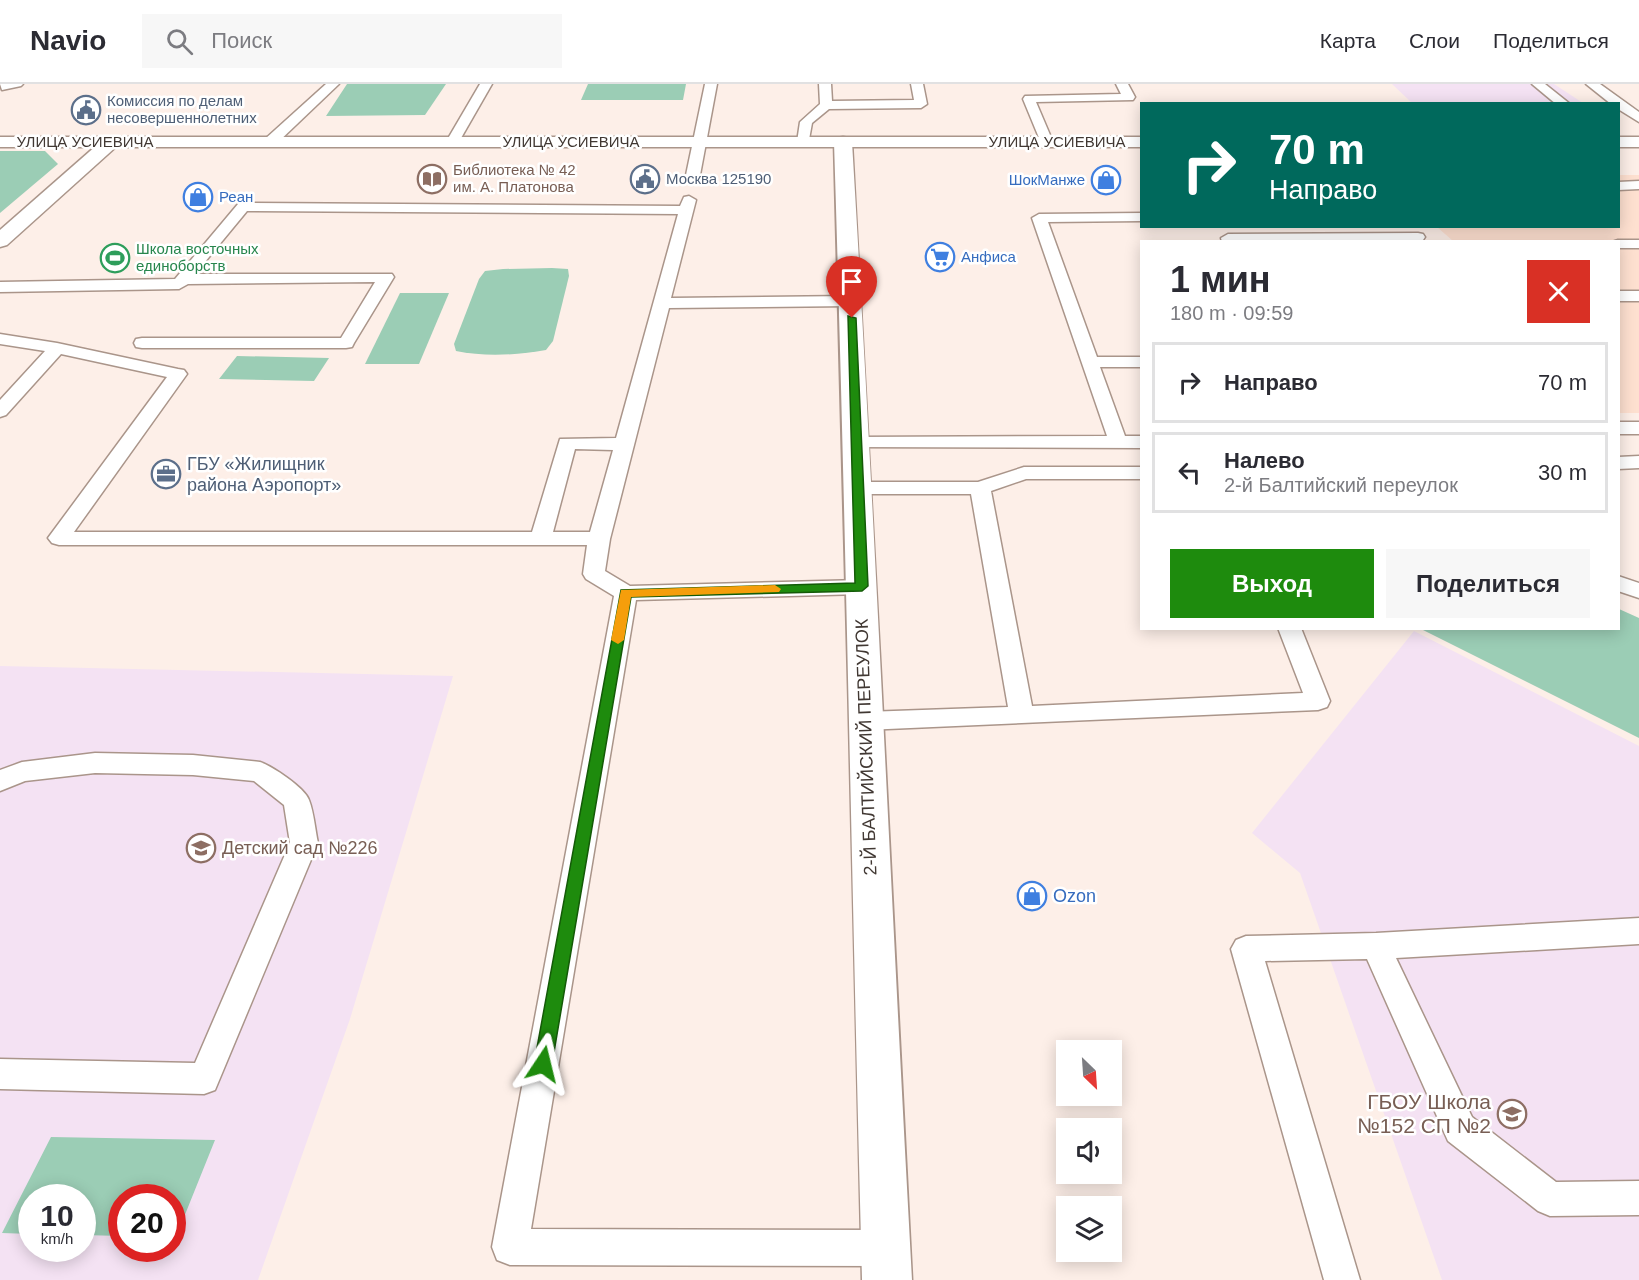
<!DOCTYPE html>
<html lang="ru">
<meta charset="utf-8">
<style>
:root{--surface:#fff;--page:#f7f7f7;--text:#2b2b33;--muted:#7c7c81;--line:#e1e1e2;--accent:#1e8b0d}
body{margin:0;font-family:Arial,sans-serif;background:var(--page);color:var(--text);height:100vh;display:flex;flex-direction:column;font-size:22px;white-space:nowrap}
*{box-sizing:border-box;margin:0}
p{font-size:20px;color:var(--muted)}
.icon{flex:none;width:33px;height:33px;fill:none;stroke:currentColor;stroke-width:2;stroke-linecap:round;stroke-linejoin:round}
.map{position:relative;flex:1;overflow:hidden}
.panel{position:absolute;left:1140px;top:156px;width:480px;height:390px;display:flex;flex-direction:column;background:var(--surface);border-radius:0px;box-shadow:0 3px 15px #0003}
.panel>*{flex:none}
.hud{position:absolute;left:1140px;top:18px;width:480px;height:126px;border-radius:0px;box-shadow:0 3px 15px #0003;background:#00695c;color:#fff;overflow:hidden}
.needle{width:39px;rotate:155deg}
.tools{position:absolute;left:1056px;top:956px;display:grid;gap:12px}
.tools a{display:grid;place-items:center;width:66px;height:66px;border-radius:0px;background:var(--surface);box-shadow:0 3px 15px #0003;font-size:30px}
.speed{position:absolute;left:18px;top:1100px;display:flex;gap:12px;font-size:30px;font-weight:700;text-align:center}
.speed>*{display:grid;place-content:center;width:78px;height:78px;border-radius:50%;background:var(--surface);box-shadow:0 3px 15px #0003;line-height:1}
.speed small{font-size:15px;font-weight:400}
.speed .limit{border:9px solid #d22;background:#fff;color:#111}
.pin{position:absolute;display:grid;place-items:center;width:51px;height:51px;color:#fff;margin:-62px -26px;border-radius:50% 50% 50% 0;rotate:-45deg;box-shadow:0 0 6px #0007}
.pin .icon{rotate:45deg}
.me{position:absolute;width:66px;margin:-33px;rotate:10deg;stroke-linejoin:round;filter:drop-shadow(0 0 4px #0008)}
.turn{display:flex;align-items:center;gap:21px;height:126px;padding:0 30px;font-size:27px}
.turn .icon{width:78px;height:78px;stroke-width:2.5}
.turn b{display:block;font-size:42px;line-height:51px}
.round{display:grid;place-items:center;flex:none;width:63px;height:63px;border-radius:0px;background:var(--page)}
.headline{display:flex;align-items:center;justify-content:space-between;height:102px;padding:0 30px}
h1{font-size:36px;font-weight:800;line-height:45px}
.primary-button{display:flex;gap:12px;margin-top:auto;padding:12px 30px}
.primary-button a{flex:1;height:69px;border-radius:0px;background:var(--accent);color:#fff;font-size:24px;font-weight:800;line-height:69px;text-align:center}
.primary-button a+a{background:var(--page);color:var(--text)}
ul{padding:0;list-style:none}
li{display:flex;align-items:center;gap:18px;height:81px;margin:0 12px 9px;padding:0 18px;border:3px solid var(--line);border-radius:0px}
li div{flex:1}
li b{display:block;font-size:22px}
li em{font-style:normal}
header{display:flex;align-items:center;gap:36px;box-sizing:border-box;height:84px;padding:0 30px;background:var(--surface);border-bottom:2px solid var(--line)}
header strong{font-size:28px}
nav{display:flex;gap:33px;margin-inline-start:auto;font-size:21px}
.search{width:420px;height:54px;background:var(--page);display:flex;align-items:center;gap:15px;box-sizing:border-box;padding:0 21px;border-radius:0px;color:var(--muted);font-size:22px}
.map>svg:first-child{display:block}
.built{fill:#fee0d0}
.education{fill:#f4e2f3;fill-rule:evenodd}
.green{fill:#9bcdb5}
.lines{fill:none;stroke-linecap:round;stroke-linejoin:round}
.lane-casing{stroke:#aa958a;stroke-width:3}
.street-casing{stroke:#aa958a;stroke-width:3}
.secondary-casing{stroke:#aa958a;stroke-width:3}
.lane{fill:#fff;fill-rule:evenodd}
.street{fill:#fff;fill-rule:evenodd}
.secondary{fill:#fff;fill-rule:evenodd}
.route{fill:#1e8b0d;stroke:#145a08;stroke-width:1.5}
.slow{fill:#f59e0b}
.labels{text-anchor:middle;stroke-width:5;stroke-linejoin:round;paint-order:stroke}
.far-service-label{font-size:15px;fill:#4e5e75;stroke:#fff;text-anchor:start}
.far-street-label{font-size:15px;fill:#413833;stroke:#fff}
.far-education-label{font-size:15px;fill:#785e54;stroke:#fff;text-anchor:start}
.far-shop-label{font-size:15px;fill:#366cbe;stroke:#fff;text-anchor:start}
.far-leisure-label{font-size:15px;fill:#27864d;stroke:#fff;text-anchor:start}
.service-label{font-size:18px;fill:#4e5e75;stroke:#fff;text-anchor:start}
.street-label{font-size:18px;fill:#413833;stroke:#fff}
.education-label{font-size:18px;fill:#785e54;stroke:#fff;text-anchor:start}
.shop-label{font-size:18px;fill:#366cbe;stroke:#fff;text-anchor:start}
.near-education-label{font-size:21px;fill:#785e54;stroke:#fff;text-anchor:end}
</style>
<header>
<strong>Navio</strong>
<div class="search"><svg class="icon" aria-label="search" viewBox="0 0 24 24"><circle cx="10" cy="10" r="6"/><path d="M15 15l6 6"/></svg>Поиск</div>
<nav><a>Карта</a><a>Слои</a><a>Поделиться</a></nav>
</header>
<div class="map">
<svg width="1639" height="1196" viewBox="0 0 1639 1196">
<rect width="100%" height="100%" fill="#fdefe8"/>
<!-- built -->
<polygon class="built" points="1619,91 1639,91 1639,329 1619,329 1618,158 1453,157 1437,143 1618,142"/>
<!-- education -->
<g class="education">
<polygon points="1392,0 1554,0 1583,19 1412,19"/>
<polygon points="1414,547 1639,662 1639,1196 1442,1196 1300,789 1252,749"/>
<path d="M0,582l453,10 -103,343 -92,261h-258zM32,1113h50v51h-50zM122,1113h50v51h-50z"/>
</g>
<!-- green -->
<g class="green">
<polygon points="347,0 446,0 425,31 326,32"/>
<polygon points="588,0 686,0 683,16 581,16"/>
<polygon points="0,67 45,67 58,80 0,129"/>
<path d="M552,184l16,1 1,7 -16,65 -7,9c-28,5 -61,7 -90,1l-2,-7 25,-65 6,-8 18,-2z"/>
<polygon points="400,209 449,209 419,280 365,280"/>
<polygon points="237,272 329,274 314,297 219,295"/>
<polygon points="1619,525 1639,534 1639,654 1421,545 1618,544"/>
<polygon points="51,1053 215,1056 176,1153 173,1153 172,1113 122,1113 121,1152 83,1151 82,1113 32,1113 31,1150 2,1149"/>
</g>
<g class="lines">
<!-- lane casing -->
<g class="lane-casing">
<g id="lane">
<polygon points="0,0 23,0 21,2 2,6"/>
<polygon points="326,0 339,0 275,61 265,61 264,58 265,55"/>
<polygon points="480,0 492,0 457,61 447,61 446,58"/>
<polygon points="705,0 717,0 700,91 693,95 686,91"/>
<polygon points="819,0 831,0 832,17 914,16 911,0 923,0 927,20 921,24 829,25 812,39 808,61 798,61 797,58 800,38 820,20"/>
<polygon points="1116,0 1128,0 1135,13 1133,16 1036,18 1053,58 1047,62 1042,61 1023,15 1025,12 1121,10"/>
<polygon points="1532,0 1545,0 1570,20 1556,20"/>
<polygon points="1586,0 1600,0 1639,28 1639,38 1618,25 1618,20 1611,20"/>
<polygon points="1639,97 1639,105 1618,106 1618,98"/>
<path d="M689,112l7,4 -25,98 180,-2 8,5 -8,5 -182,2 -59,231 -5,32 25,15 232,-6 8,2 3,5 -3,5 -8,2 -226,6 -105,629 354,1 13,5 5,13 -5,13 -13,5 -375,-1 -13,-5 -5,-13 122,-651 -28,-17 -3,-5 4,-29h-528l-7,-2 -4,-5 119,-161 -106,-23 -55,61 -6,2v-17l45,-49 -45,-7v-10l57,9 121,26 6,1 3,4 -113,158h458l28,-93 56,-1 62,-224 -431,-3 -52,63h197l2,3 -40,66 -2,4 -6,1h-204l-6,-1 -2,-4 2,-4 6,-1h199l34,-56 -187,2 -9,5 -179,3v-10l175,-3 63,-75 5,-1 437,3 4,-9zM575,365l38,1 -23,82h-37z"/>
<polygon points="1142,129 1142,137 1048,138 1097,273 1142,273 1142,283 1100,283 1125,352 1142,352 1142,364 850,363 847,359 850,355 857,353 1107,352 1032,134 1039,130"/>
<polygon points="1418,149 1423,150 1425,153 1423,156 1222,158 1221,154 1228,150"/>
<polygon points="1618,156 1639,156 1639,164 1618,164 1618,158 1612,158"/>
<rect x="1618" y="207" width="21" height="10"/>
<rect x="1618" y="338" width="21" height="12"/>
<polygon points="1639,372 1639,384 1618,385 1618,373"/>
<polygon points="1024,383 1142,383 1142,395 1026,395 991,407 1032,622 1303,609 1278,544 1301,544 1330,617 1327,623 1318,626 865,646 856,643 853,637 856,631 865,628 1008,623 971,410 857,410 850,408 847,404 850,400 857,398 978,398"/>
<polygon points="1618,492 1639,499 1639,514 1618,507"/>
<path d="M95,669l98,2 67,7c12,4 45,26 49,38 5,13 6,29 9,43l-103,247 -11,4 -204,-5v-30l195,4 95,-220 -6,-38 -30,-24 -61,-6 -98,-2 -70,8 -25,10v-21l22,-8z"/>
<polygon points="1639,834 1639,860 1396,874 1472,1033 1556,1098 1639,1097 1639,1131 1550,1132 1538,1127 1448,1057 1367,875 1265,877 1360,1196 1324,1196 1231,865 1236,856 1246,852 1376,849"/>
</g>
</g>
<!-- street casing -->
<g class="street-casing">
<g id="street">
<polygon points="111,53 117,54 120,58 117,62 7,161 0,163 0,146 105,54"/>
<path d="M843,53l6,1 3,4c23,379 39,759 60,1138h-50c-10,-379 -16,-759 -28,-1138l3,-4z"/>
</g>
</g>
<!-- secondary casing -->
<g class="secondary-casing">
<g id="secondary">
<rect x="0" y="53" width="1142" height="10"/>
<rect x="1618" y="53" width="21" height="10"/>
</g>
</g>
<!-- lane -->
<use href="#lane" class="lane"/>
<!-- street -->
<use href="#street" class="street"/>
<!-- secondary -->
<use href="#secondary" class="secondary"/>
</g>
<!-- route -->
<polygon class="route" points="848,232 856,234 868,502 862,507 631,513 552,980 549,986 543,988 536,986 534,980 621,506 855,499"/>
<!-- slow -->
<polygon class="slow" points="775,501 781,505 779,508 631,513 624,556 618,560 611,556 621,506"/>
<!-- icons -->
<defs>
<g id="civic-ring" transform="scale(1.5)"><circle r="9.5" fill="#fff" stroke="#5c6f8a" stroke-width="1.5"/><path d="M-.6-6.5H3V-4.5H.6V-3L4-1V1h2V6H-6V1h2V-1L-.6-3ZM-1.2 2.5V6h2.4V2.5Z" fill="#5c6f8a"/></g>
<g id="library-ring" transform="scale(1.5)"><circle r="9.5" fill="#fff" stroke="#8d6e63" stroke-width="1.5"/><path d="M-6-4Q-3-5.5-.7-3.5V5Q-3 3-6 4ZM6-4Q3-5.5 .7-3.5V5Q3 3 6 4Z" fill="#8d6e63"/></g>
<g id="shop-ring" transform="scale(1.5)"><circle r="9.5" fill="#fff" stroke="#3f7fe0" stroke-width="1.5"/><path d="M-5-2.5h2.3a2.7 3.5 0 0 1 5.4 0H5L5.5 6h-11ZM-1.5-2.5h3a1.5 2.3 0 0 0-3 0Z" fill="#3f7fe0"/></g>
<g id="supermarket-ring" transform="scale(1.5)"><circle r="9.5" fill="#fff" stroke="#3f7fe0" stroke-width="1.5"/><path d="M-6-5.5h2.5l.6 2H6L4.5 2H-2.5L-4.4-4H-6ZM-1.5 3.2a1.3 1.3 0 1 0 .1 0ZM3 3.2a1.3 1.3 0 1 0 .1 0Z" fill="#3f7fe0"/></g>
<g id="stadium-ring" transform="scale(1.5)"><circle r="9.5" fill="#fff" stroke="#2e9e5b" stroke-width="1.5"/><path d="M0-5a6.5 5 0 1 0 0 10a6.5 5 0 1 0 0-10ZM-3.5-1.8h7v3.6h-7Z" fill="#2e9e5b"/></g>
<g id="office-ring" transform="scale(1.5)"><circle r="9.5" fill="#fff" stroke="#5c6f8a" stroke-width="1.5"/><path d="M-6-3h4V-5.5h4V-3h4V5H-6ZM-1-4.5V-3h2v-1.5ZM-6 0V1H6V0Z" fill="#5c6f8a"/></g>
<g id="school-ring" transform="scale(1.5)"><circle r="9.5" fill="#fff" stroke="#8d6e63" stroke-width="1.5"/><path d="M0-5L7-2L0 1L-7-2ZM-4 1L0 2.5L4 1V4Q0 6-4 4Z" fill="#8d6e63"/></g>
</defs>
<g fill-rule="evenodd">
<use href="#civic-ring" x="86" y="26"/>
<use href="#library-ring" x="432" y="95"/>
<use href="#civic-ring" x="645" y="95"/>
<use href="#shop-ring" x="1106" y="96"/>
<use href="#shop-ring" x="198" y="113"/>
<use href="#supermarket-ring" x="940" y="173"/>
<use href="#stadium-ring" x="115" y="174"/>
<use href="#office-ring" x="166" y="390"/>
<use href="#school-ring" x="201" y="764"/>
<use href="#shop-ring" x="1032" y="812"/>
<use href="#school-ring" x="1512" y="1030"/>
</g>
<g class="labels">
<!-- far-service labels -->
<g class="far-service-label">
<text x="107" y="22">Комиссия по делам<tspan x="107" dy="17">несовершеннолетних</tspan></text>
<text x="666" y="100">Москва 125190</text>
</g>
<!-- far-street labels -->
<g class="far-street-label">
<text x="85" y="63">УЛИЦА УСИЕВИЧА</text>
<text x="571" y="63">УЛИЦА УСИЕВИЧА</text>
<text x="1057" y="63">УЛИЦА УСИЕВИЧА</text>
</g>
<!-- far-education labels -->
<g class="far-education-label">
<text x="453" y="91">Библиотека № 42<tspan x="453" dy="17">им. А. Платонова</tspan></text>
</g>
<!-- far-shop labels -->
<g class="far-shop-label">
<text x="1085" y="101" text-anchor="end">ШокМанже</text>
<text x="219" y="118">Реан</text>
<text x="961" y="178">Анфиса</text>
</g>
<!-- far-leisure labels -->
<g class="far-leisure-label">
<text x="136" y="170">Школа восточных<tspan x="136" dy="17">единоборств</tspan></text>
</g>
<!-- service labels -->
<g class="service-label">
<text x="187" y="386">ГБУ «Жилищник<tspan x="187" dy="21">района Аэропорт»</tspan></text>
</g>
<!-- street labels -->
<g class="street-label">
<text transform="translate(866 663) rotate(-92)" y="6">2-Й БАЛТИЙСКИЙ ПЕРЕУЛОК</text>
</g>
<!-- education labels -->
<g class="education-label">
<text x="222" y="770">Детский сад №226</text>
</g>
<!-- shop labels -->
<g class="shop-label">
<text x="1053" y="818">Ozon</text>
</g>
<!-- near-education labels -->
<g class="near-education-label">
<text x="1491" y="1025">ГБОУ Школа<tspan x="1491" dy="24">№152 СП №2</tspan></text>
</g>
</g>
</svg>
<div class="tools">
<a><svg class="needle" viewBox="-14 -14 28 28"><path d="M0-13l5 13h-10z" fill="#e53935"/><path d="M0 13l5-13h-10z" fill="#7c7c81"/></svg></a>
<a><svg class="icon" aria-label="sound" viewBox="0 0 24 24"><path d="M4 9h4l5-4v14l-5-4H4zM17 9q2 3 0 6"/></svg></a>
<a><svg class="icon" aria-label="layers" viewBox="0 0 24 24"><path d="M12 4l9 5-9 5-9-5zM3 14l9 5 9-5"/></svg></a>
</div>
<div class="speed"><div>10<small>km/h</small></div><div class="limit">20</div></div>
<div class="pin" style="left:852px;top:234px;background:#d93025"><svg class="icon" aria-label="arrive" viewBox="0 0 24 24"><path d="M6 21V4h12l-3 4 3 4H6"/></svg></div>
<svg class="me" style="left:543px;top:980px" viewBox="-20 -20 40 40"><path d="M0-17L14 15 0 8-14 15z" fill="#1e8b0d" stroke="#fff" stroke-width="4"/></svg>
<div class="hud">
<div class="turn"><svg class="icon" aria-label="right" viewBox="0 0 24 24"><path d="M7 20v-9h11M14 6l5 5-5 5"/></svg><div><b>70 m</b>Направо</div></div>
</div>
<section class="panel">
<div class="headline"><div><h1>1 мин</h1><p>180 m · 09:59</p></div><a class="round" style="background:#d93025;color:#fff"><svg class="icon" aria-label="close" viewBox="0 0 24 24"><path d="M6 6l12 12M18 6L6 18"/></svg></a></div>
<ul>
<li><svg class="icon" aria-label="right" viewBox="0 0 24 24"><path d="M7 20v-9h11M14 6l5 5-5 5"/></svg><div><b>Направо</b></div><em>70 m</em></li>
<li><svg class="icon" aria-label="left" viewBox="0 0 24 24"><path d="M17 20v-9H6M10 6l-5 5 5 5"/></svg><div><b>Налево</b><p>2-й Балтийский переулок</p></div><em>30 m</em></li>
</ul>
<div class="primary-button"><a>Выход</a><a>Поделиться</a></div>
</section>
</div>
